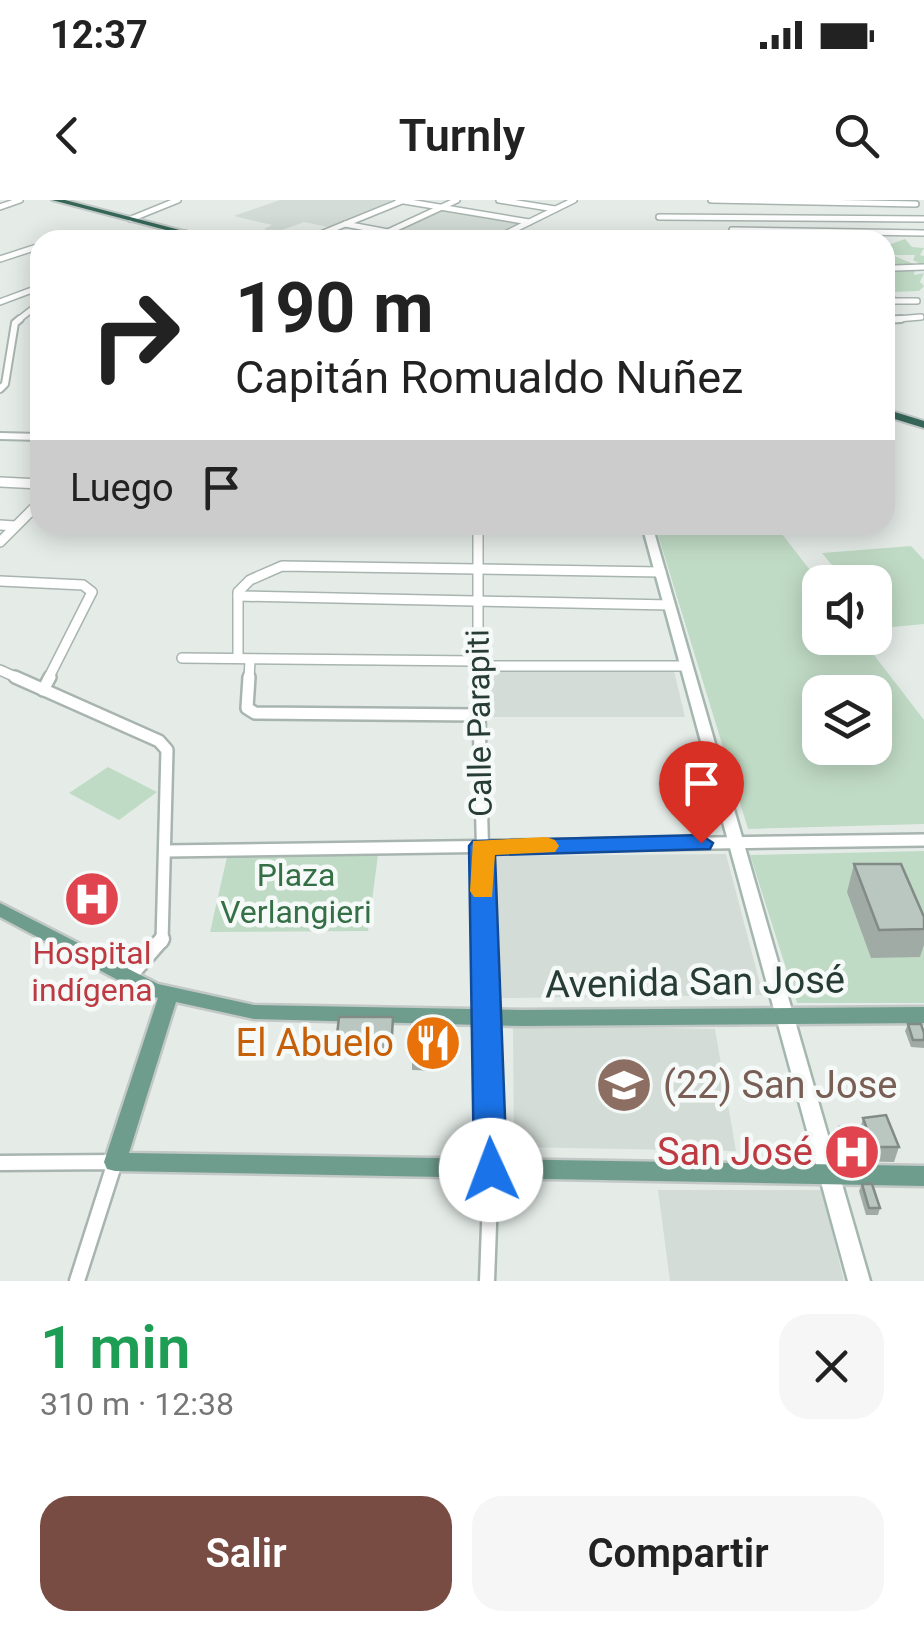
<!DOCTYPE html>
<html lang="es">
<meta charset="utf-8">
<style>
:root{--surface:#fff;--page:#f6f6f6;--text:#222;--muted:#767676;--accent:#794c43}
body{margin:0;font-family:Roboto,sans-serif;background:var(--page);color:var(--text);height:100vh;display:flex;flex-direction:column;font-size:38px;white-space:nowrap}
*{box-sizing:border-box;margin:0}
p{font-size:32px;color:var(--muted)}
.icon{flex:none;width:55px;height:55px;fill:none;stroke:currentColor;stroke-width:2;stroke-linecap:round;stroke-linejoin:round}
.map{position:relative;height:1081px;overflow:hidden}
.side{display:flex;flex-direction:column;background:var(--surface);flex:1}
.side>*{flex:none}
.guide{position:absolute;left:30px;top:30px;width:865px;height:305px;border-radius:30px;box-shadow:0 5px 25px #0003;background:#fff;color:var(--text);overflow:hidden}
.tools{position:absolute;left:802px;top:365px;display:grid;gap:20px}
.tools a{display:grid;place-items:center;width:90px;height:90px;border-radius:20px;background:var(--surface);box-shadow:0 5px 25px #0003;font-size:50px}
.pin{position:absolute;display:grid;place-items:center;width:85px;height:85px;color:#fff;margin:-102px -42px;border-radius:50% 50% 50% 0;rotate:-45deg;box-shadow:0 0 10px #0007}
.pin .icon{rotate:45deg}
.me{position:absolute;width:110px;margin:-55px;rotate:358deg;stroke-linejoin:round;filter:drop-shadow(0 0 8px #0008)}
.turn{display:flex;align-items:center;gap:35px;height:210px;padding:0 40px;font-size:45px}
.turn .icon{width:130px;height:130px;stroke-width:2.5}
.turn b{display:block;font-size:70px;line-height:85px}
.then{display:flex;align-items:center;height:95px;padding:0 40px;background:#0003;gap:20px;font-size:38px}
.round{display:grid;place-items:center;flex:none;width:105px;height:105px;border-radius:30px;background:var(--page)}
.head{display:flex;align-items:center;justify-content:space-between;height:170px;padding:0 40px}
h1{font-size:60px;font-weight:600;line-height:75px;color:#1e9e55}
.cta{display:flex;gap:20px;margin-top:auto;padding:20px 40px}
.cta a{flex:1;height:115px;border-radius:30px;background:var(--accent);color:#fff;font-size:40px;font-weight:600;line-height:115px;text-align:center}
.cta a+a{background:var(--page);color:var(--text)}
.status{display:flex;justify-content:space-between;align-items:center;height:70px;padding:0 50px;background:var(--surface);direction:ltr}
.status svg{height:28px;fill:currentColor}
header{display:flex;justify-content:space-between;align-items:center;height:130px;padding:0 40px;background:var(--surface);font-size:45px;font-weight:600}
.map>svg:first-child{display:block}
.built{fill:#d3dcd7}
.green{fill:#c0dbc5;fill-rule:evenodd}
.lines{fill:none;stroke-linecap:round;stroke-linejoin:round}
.street-far4-casing{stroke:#a8b4af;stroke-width:8}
.street-far3-casing{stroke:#a8b4af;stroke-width:10}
.street-far2-casing{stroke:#a8b4af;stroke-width:12}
.street-far1-casing{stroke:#a8b4af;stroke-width:16}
.street-casing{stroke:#a8b4af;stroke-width:19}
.secondary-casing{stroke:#a4b7af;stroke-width:5}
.primary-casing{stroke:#c2c8c6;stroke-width:5}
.highway-casing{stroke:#c2c8c6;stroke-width:4}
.street-far4{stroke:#fff;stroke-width:5}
.street-far3{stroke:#fff;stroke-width:6}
.street-far2{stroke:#fff;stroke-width:9}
.street-far1{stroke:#fff;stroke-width:11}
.street{stroke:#fff;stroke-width:14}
.secondary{fill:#fff;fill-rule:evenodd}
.primary{fill:#6e9d8d;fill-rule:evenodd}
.highway{fill:#356658;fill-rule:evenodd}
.wall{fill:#a0aba6}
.building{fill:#bac7c1;stroke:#828b87;stroke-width:2.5}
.route{fill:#1a73e8;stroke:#114b97;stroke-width:2.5}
.slow{fill:#f59e0b}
.labels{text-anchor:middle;stroke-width:9;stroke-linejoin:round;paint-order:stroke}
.street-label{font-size:32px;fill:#263c35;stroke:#f5f9f7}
.park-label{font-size:32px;fill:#346f46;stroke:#f5f9f7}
.health-label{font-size:32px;fill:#be3a42;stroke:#f5f9f7}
.near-street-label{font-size:38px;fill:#263c35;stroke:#f5f9f7}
.near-food-label{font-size:38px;fill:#c56008;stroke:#f5f9f7;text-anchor:end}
.near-education-label{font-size:38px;fill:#785e54;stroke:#f5f9f7;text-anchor:start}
.near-health-label{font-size:38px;fill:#be3a42;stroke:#f5f9f7;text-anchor:end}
</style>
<div class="status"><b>12:37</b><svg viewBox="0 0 49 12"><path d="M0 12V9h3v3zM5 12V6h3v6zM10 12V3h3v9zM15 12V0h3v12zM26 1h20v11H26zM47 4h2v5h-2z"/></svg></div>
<header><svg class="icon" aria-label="back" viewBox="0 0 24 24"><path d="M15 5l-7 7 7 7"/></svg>Turnly<svg class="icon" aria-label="search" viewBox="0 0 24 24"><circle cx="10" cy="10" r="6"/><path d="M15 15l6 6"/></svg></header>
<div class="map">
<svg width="924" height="1081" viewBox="0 0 924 1081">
<rect width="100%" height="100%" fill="#e5ece8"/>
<!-- built -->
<g class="built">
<polygon points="280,0 389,0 394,1 333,28 304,22 274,33 264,29 272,25 234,16"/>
<polygon points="445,10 520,23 486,40 335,40 363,28 388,33"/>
<polygon points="490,471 674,471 685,517 492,517"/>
<polygon points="726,654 763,795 502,798 495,656"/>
<polygon points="513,825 715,829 736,951 514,947"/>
<polygon points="658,990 822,990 844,1081 670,1081"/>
</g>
<!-- green -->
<g class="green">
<polygon points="905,39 912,47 924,48 920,55 924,56 924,66 913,60 915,55 892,55 916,65 914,75 924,73 920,82 924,86 919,91 893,92 897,98 885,96 885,73 892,69 885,70 889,58 885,46"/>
<path d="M655,325h120l45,58v55h41l63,82v104l-176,5zM820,492h55v56h-55z"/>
<polygon points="911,346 924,360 924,424 882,428 875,420 875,382 846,382 822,353"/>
<polygon points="108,567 157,592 119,620 69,593"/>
<polygon points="924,651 924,803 797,803 750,655"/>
<polygon points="378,655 368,731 210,732 227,657"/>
</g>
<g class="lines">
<!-- street-far4 casing -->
<g class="street-far4-casing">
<g id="street-far4">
<polyline points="398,0 529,22"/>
<polyline points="499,0 555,9"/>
<polyline points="711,0 916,4"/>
<polyline points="0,7 20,0"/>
<polyline points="659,17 924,19"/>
<polyline points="131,19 178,0"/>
<polyline points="345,24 388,32 457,0"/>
<polyline points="732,30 924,33"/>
<polyline points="165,40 185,33"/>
<polyline points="306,40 402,1"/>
<polyline points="493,40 574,0"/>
<polyline points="0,59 40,46"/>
<polyline points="895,68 924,67"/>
<polyline points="885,101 917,101"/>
<polyline points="0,102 40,87"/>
<polyline points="885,120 921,117"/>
<polyline points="17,121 40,103"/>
</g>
</g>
<!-- street-far3 casing -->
<g class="street-far3-casing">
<g id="street-far3">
<polyline points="885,120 901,119"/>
<polyline points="0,189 5,184 15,123 20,119"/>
<polyline points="0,236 40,237"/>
</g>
</g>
<!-- street-far2 casing -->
<g class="street-far2-casing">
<g id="street-far2">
<polyline points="0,282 40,284"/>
<polyline points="0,325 15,326"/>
<polyline points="0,342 40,302"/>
<polyline points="0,381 83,385 92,392 48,479"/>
<polyline points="238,396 670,405"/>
<polyline points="238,457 238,392 250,380 282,366 661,372"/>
<polyline points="182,458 477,461"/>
<polyline points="477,466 687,466"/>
<polyline points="0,470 20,479"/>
<polyline points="249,479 250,460"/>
<polyline points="478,479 478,325"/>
</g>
</g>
<!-- street-far1 casing -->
<g class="street-far1-casing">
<g id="street-far1">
<polyline points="15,477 159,541 167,550 162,742"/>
<polyline points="249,477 247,508 255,513 479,515"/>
<polyline points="478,477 485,742"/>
<polyline points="43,490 50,477"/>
<polyline points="165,651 924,640"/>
</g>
</g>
<!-- street casing -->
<g class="street-casing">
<g id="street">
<polyline points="485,739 491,970 487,1081"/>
<polyline points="128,778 162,739"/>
<polyline points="0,963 115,962 77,1081"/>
</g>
</g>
<!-- secondary casing -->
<g class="secondary-casing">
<polygon id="secondary" points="642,325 652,325 870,1081 848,1081"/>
</g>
<!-- primary casing -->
<g class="primary-casing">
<polygon id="primary" points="0,703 158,784 254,805 522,810 924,807 924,823 522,826 254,819 176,802 129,953 924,966 924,986 115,971 107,969 104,962 158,798 146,795 0,717"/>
</g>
<!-- highway casing -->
<g class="highway-casing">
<g id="highway">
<polygon points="52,0 65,0 218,40 204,40"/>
<polygon points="885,209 924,221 924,228 885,216"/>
</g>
</g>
<!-- street-far4 -->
<use href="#street-far4" class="street-far4"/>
<!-- street-far3 -->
<use href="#street-far3" class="street-far3"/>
<!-- street-far2 -->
<use href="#street-far2" class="street-far2"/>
<!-- street-far1 -->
<use href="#street-far1" class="street-far1"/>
<!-- street -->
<use href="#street" class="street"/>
<!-- secondary -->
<use href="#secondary" class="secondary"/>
<!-- primary -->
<use href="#primary" class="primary"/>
<!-- highway -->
<use href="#highway" class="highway"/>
</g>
<!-- wall -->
<g class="wall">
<polygon points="854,664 924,717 924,745 920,757 871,758 847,692"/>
<polygon points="393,817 393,850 339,850 337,835"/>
<polygon points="908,824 924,833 924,848 911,847 905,831"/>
<polygon points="443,833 441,871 412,870 412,856 423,839"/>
<polygon points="863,918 899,947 894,962 841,961 836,941 840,927 861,926"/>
<polygon points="862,984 880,1008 878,1015 866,1015 859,991"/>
</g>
<!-- building -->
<g class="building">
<polygon points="854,664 901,664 924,717 924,729 879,730"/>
<polygon points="339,817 393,817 392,835 337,835"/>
<polygon points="425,818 443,819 440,857 412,856 413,838 423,839"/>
<polygon points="908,824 921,824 924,833 924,840 913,840"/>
<polygon points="886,915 899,947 846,947 840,927 866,926 863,918"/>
<polygon points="862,984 872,984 880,1008 869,1008"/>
</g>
<!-- route -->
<polygon class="route" points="701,635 713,643 710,649 495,655 507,970 502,980 491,985 479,980 474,970 469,646 473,641"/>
<!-- slow -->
<polygon class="slow" points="546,637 555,640 559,646 555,652 495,655 492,697 474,697 470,691 473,641"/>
<!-- icons -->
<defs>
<g id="hospital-disc" transform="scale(2.875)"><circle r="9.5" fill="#e0444e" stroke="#f5f9f7"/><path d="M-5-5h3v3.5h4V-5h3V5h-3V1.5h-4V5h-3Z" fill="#fff"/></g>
<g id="restaurant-disc" transform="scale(2.875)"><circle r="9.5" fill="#e8710a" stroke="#f5f9f7"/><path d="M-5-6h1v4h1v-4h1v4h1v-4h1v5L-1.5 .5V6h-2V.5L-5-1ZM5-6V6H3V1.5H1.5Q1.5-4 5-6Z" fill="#fff"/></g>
<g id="school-disc" transform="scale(2.875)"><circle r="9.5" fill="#8d6e63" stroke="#f5f9f7"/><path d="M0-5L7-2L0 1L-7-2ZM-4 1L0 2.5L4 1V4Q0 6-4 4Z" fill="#fff"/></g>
</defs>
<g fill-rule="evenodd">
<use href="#hospital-disc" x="92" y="699"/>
<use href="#restaurant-disc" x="433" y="843"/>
<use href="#school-disc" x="624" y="885"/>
<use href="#hospital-disc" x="852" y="952"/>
</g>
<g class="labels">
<!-- street labels -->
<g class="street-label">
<text transform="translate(479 523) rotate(-91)" y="11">Calle Parapiti</text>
</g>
<!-- park labels -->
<g class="park-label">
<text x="296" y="686">Plaza<tspan x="296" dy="37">Verlangieri</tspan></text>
</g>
<!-- health labels -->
<g class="health-label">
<text x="92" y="764">Hospital<tspan x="92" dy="37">indígena</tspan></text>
</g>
<!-- near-street labels -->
<g class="near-street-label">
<text transform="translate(695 782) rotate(-1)" y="13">Avenida San José</text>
</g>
<!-- near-food labels -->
<g class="near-food-label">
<text x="394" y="856">El Abuelo</text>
</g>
<!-- near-education labels -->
<g class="near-education-label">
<text x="663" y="898">(22) San Jose</text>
</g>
<!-- near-health labels -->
<g class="near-health-label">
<text x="813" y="965">San José</text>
</g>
</g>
</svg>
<div class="tools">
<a><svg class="icon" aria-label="sound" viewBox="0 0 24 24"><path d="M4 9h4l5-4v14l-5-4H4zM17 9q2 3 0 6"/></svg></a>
<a><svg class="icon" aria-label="layers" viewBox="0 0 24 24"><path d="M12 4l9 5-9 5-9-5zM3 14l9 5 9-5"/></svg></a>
</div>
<div class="pin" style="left:701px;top:643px;background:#d93025"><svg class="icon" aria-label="arrive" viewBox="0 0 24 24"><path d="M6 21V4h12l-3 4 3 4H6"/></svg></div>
<svg class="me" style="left:491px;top:970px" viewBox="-20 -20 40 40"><circle r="19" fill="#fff"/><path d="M0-13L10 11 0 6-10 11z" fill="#1a73e8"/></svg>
<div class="guide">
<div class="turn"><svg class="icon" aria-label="right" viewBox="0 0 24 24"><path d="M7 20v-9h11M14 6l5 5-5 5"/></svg><div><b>190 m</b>Capitán Romualdo Nuñez</div></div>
<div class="then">Luego<svg class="icon" aria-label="arrive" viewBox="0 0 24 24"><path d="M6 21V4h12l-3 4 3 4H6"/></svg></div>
</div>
</div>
<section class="side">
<div class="head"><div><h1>1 min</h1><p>310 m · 12:38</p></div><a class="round"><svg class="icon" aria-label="close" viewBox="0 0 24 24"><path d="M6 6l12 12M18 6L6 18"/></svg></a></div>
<div class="cta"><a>Salir</a><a>Compartir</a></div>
</section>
